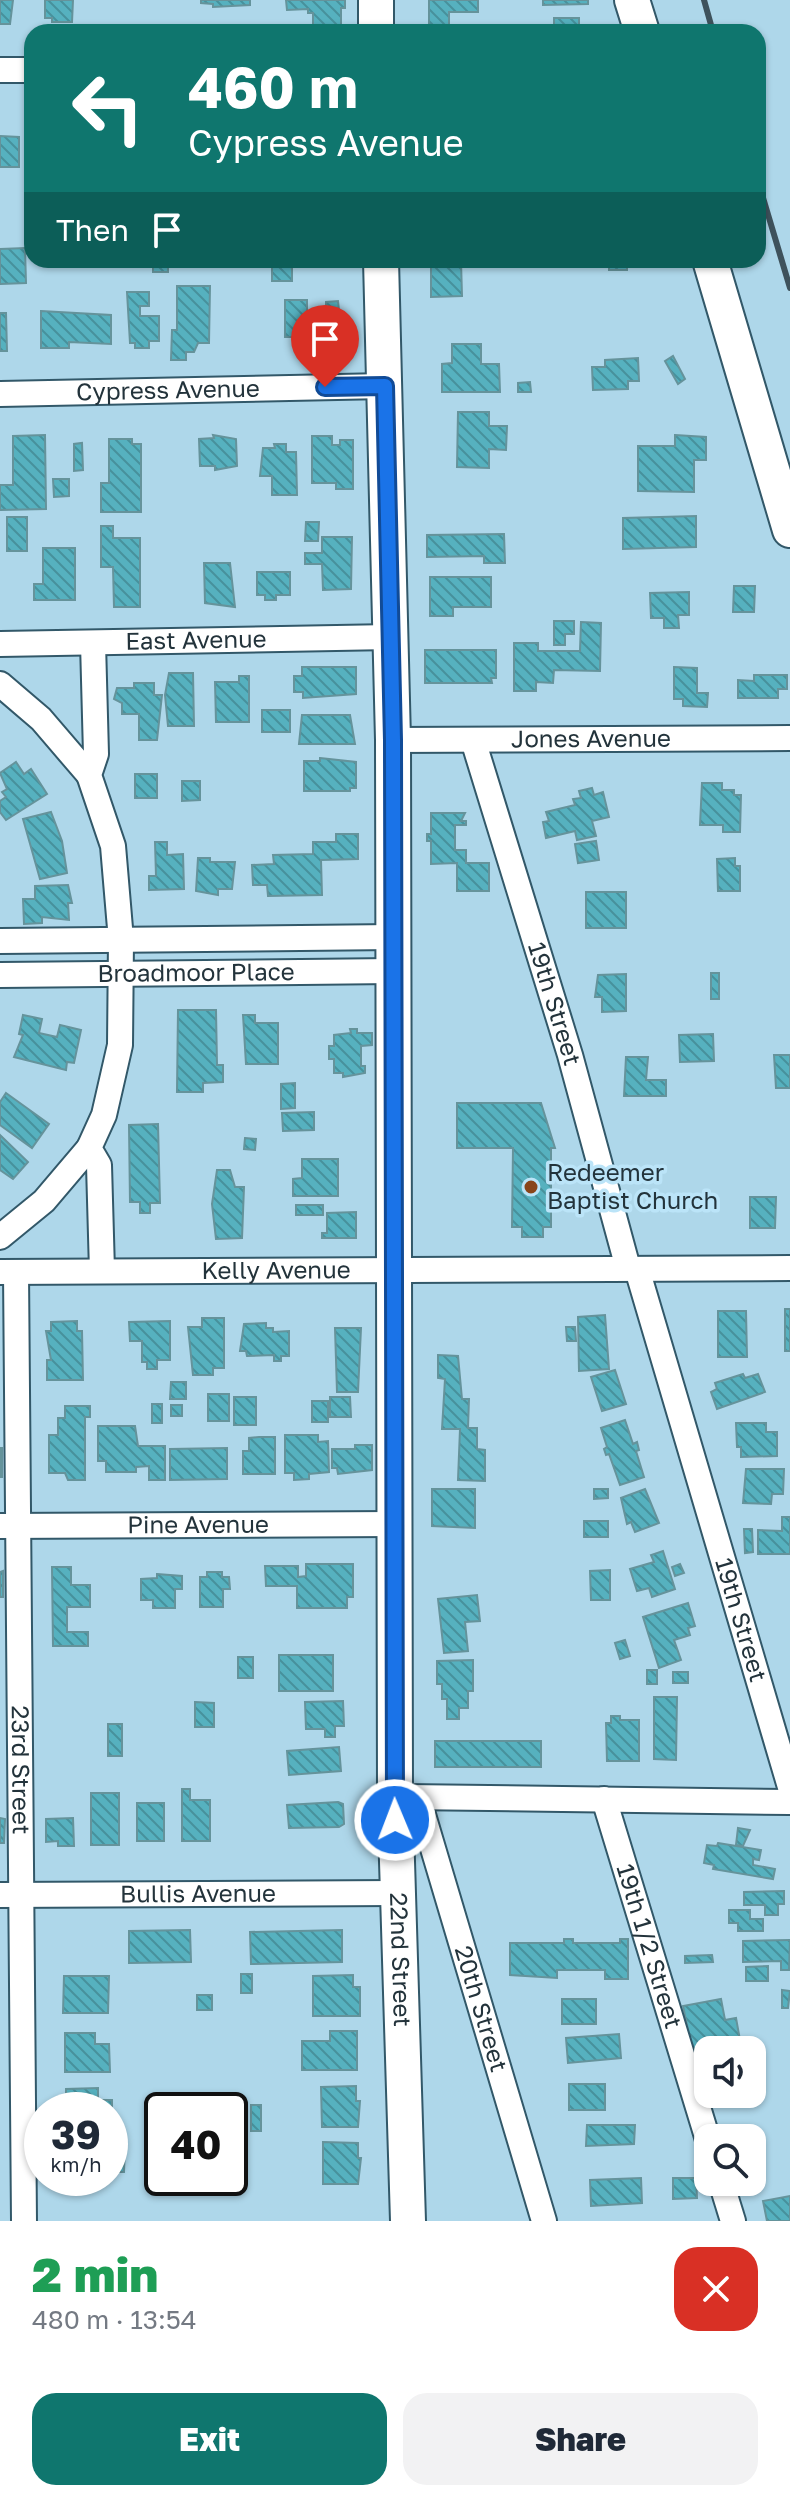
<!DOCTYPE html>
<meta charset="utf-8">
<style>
:root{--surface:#fff;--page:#f2f2f3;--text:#1f2937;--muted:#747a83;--accent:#0f766e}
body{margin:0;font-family:"Golos Text",sans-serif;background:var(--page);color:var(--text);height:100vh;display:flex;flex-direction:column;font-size:30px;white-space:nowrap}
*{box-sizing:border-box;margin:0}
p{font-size:26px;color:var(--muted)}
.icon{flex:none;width:44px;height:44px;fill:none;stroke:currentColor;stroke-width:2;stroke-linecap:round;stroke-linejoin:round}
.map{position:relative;height:2221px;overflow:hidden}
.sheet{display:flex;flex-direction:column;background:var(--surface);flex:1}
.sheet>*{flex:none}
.guide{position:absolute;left:24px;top:24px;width:742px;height:244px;border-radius:24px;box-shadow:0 2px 6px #0004;background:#0f766e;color:#fff;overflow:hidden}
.buttons{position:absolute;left:694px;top:2036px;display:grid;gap:16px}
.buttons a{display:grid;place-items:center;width:72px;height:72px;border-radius:16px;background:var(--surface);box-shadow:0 2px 6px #0004;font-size:40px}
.speed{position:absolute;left:24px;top:2092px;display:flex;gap:16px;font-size:40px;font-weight:700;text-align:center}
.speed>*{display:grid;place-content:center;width:104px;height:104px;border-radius:50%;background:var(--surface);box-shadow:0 2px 6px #0004;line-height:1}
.speed small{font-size:20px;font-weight:400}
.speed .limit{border:4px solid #111;border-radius:12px;background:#fff;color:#111}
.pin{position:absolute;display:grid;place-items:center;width:68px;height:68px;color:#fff;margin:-82px -34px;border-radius:50% 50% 50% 0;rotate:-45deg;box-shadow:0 0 8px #0007}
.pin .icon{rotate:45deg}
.me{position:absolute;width:88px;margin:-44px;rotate:359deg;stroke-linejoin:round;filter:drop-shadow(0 0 6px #0008)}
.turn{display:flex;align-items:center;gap:28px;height:168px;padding:0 32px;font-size:36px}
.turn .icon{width:104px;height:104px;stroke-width:2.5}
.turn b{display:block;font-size:56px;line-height:68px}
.then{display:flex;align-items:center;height:76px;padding:0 32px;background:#0003;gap:16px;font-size:30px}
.round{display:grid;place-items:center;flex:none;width:84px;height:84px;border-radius:24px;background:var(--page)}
.overview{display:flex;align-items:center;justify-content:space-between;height:136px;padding:0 32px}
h1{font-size:48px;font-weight:800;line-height:60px;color:#1e9e55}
.primary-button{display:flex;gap:16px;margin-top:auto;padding:16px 32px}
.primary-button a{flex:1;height:92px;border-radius:24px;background:var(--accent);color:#fff;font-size:32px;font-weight:800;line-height:92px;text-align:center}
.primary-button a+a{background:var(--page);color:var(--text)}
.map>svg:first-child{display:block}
.building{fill:url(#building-back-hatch);stroke:#65939b;stroke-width:2}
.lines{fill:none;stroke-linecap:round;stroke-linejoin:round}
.street-casing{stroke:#325869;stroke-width:28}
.secondary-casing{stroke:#325869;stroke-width:38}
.street{stroke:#fff;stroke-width:24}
.secondary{stroke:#fff;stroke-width:34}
.rail{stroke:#3e525c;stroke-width:6}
.route-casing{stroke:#114b97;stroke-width:20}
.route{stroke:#1a73e8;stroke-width:14}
.poi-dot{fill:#89451a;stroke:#bbe4f8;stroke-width:3}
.labels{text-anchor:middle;stroke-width:7;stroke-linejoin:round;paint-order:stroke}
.street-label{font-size:24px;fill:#23333b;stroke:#bbe4f8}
.poi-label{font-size:24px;fill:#23333b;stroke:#bbe4f8;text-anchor:start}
</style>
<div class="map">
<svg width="790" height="2221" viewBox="0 0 790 2221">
<defs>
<pattern id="building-back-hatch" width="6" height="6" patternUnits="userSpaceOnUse" patternTransform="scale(2)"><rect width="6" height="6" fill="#56b1bf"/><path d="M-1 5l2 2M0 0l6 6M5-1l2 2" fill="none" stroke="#47919c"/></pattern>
</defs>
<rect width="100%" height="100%" fill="#aed7ea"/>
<!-- building -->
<g class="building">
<polygon points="0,0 13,0 10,24 0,24"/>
<polygon points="45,0 73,0 72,22 52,22 52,18 45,18"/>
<polygon points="201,0 250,0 250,5 213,7 213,4 201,3"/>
<polygon points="286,0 345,0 345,8 341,8 341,30 300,32 300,29 313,28 313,13 308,13 308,9 287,10"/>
<polygon points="429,0 478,0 478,12 449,12 449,31 429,31"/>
<polygon points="543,0 588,0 588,4 543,5"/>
<rect x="554" y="18" width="25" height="13"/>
<polygon points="0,136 19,137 19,167 0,167"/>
<polygon points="25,248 26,283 0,284 0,249"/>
<rect x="153" y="260" width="15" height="12"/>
<rect x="272" y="260" width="20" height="21"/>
<polygon points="431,260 482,260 461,261 462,296 431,297"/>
<polygon points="609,260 649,260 649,261 627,261 627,270 609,270"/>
<polygon points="177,286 210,286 209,343 198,343 194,352 186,352 186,360 171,360 172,330 177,330"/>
<polygon points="127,292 149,292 149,306 140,306 140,316 159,316 159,341 149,341 149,348 135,348 135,343 130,343"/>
<polygon points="285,300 307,300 307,311 326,311 326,302 338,301 342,338 306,340 306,337 285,337"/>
<polygon points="41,311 111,315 111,344 69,342 69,348 41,348"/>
<polygon points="0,313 6,313 7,351 0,351"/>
<polygon points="452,344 481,344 481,364 499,364 500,392 442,392 442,364 452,363"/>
<polygon points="673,356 685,379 678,384 665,361"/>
<polygon points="638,358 639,381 628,381 628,389 593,390 592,367 605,367 605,360"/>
<polygon points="530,382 531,392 518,392 518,383"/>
<polygon points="458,412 489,412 489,426 507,426 506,450 489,449 489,468 457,467"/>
<polygon points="45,435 46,509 0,510 0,485 13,485 13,436"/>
<polygon points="213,435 236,439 237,466 215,470 215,466 200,466 199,439 214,438"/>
<polygon points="675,435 706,437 706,460 694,460 694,492 638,491 638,446 675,446"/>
<polygon points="312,436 332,436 332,445 340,445 340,440 353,440 353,489 336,489 336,483 312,483"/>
<polygon points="109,439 132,439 132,444 141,444 141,512 101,512 101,483 109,483"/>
<polygon points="82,443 83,470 74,471 74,444"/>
<polygon points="274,444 286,444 286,452 296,452 297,495 272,495 272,476 260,476 263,448 275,448"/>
<polygon points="53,479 69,479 69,496 54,497"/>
<polygon points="696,516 696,547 623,549 623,518"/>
<rect x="7" y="517" width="20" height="34"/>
<polygon points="306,522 319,522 318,541 305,541"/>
<polygon points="101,526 113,526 113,538 140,538 140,607 114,607 113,567 101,567"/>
<polygon points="504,534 505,563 484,563 484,556 427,557 427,535"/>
<polygon points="322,537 352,537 351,589 323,590 322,564 305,564 305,553 322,553"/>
<polygon points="43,548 75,548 75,600 34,600 34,584 43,584"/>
<polygon points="204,563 230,563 235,607 205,603"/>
<polygon points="257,572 290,572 290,595 276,595 276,600 265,600 265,595 257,595"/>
<polygon points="430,577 491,577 491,607 453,607 453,616 430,616"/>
<polygon points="734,586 755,586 754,612 733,612"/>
<polygon points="689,592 689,615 678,615 679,628 664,628 664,618 651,618 650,593"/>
<polygon points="554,621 574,621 574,634 565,634 565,645 554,645"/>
<polygon points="581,622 601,623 600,671 554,670 553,683 536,682 536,691 514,691 514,643 538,643 538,651 580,651"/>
<polygon points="425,650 496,650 496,678 491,678 492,683 425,683"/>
<polygon points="302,667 356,667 356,694 303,698 303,692 294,692 294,676 302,676"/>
<polygon points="674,667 697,668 697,693 708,693 707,707 683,706 683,699 674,699"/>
<polygon points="169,673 193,673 194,726 168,726 165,695"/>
<polygon points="754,675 787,675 787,689 778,689 778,698 738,698 738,680 754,681"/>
<polygon points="239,676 249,676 249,722 216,722 215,682 239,682"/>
<polygon points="134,683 154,683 154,695 162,695 157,740 139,740 139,714 122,714 122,703 114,699 117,688 134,688"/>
<rect x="262" y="710" width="28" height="22"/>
<polygon points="302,715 350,715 355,744 299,744"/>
<polygon points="320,758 356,762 356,788 350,788 350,791 304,791 304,761 320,761"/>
<polygon points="16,762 24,774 31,769 47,794 6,820 0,812 0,801 6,797 2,792 7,789 0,773"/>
<rect x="135" y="774" width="22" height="24"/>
<polygon points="182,781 200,781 200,800 182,801"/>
<polygon points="702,783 722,783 722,790 734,790 734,795 741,795 740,832 723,832 723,825 700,825"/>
<polygon points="592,788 594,795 603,792 609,817 592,821 596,836 577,840 575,831 546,838 543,822 549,821 546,812 575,805 573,799 581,798 579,791"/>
<polygon points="51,812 62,841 67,873 40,879 23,819"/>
<polygon points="431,813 465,813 461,821 466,821 466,825 455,825 455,850 466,850 466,863 489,863 489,891 457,891 457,863 431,864 431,841 427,841 427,834 431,834"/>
<polygon points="336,834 358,834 358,859 321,860 322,895 268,896 267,885 253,885 252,865 274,864 273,855 313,854 313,842 336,842"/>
<polygon points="596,841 599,860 578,863 575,844"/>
<polygon points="155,842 167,842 167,855 183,854 184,889 149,890 149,876 156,876"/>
<polygon points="198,858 210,858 210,862 235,862 232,889 218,889 218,895 196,891"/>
<polygon points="735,858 735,866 740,866 740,891 718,891 717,859"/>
<polygon points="68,885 72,903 68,903 69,920 42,917 42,923 24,924 23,899 35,899 35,886"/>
<rect x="586" y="892" width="40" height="36"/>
<rect x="711" y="973" width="8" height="26"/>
<polygon points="626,974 626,1011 602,1012 602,997 595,997 598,975"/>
<polygon points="178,1010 216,1010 217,1065 223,1065 223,1082 203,1083 203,1092 177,1092"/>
<polygon points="23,1015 42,1019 39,1033 57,1037 60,1025 81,1030 74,1063 67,1062 66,1070 14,1057 23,1035 19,1034"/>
<polygon points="243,1015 255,1015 255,1023 278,1023 278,1064 246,1064"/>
<polygon points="350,1029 357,1029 357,1033 372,1033 372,1045 361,1046 361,1066 365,1066 365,1073 343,1077 343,1073 334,1073 334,1059 329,1059 329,1046 334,1046 334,1035 351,1033"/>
<polygon points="713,1034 714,1061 680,1062 679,1035"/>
<polygon points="774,1055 790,1055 790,1088 776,1088"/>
<polygon points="626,1057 648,1057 646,1080 666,1080 666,1096 624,1096"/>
<polygon points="295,1083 295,1108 281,1109 281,1084"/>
<polygon points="6,1093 49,1124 32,1148 0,1125 0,1102"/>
<polygon points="457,1103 541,1103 555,1148 551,1148 551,1227 543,1227 543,1237 522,1237 522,1227 512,1227 513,1148 457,1148"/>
<polygon points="314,1112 314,1130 283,1131 282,1113"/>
<polygon points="158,1124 160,1203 150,1203 150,1213 140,1213 140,1202 130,1202 129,1125"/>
<polygon points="0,1135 28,1162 13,1179 0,1170"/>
<polygon points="245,1138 256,1139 255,1150 244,1149"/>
<polygon points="302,1159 338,1159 338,1196 293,1196 293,1179 302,1178"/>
<polygon points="217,1170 230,1170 235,1187 244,1187 242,1238 216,1239 212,1204"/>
<polygon points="750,1197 776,1197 775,1228 750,1228"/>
<rect x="296" y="1205" width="27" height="10"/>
<polygon points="356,1212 356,1238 322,1238 322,1233 327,1233 327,1213"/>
<rect x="785" y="1309" width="5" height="42"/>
<polygon points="718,1311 746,1311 747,1357 718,1357"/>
<polygon points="605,1315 609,1369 579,1371 578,1317"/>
<polygon points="202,1318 224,1318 224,1368 213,1368 213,1375 193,1375 188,1327 202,1327"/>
<polygon points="77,1321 77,1331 82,1331 83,1380 47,1380 47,1360 51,1360 46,1331 51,1331 51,1322"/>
<polygon points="170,1321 170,1360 157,1360 157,1369 147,1369 147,1362 142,1362 142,1341 130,1341 129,1322"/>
<polygon points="266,1323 266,1328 273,1328 273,1332 289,1331 289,1356 281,1356 281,1361 274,1361 274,1355 247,1356 246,1351 240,1351 244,1324"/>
<polygon points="566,1327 575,1327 576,1341 567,1341"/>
<polygon points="335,1328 361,1328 358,1392 337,1392"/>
<polygon points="438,1355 458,1356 462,1399 469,1399 468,1428 477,1428 477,1449 485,1450 485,1481 458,1480 460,1429 442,1429 445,1379 438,1378"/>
<polygon points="615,1370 626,1404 602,1411 591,1377"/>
<polygon points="743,1374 745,1378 758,1374 765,1392 717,1409 711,1392 717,1389 715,1383"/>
<polygon points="171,1382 186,1382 186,1399 170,1399"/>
<rect x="208" y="1394" width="21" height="27"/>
<rect x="234" y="1397" width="22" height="28"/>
<polygon points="330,1397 350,1397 351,1417 330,1417"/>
<rect x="312" y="1401" width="16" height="21"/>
<rect x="152" y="1404" width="10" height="19"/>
<rect x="171" y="1405" width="11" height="11"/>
<polygon points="65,1406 90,1406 90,1417 85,1417 85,1480 68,1480 65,1473 49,1473 49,1435 58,1435 58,1418 65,1418"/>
<polygon points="625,1420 633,1444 637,1442 639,1450 636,1451 644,1477 620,1485 609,1454 606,1455 604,1449 607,1447 601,1428"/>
<polygon points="736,1423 766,1423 766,1432 777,1432 777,1456 741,1457 741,1447 737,1447"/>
<polygon points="98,1426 135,1426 138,1446 165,1446 165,1480 149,1480 149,1466 136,1467 136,1472 106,1472 106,1461 98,1461"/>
<polygon points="285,1435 318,1435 318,1442 328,1441 329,1472 309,1474 309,1479 294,1480 294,1473 285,1473"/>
<polygon points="259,1437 275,1437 275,1474 243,1474 243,1451 249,1451 249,1438"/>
<polygon points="355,1445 372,1445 372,1470 338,1474 337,1468 332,1468 332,1449 355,1449"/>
<rect x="0" y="1448" width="2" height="29"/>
<polygon points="227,1448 227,1479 170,1480 170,1449"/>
<polygon points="746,1469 784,1469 783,1494 772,1494 771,1504 743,1503"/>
<polygon points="432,1489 475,1489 475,1528 432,1526"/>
<polygon points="594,1489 608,1489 608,1498 594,1499"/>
<polygon points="645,1489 659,1523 635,1532 631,1522 627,1524 621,1498"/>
<polygon points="782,1517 790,1517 790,1554 758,1554 758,1530 782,1531"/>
<rect x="584" y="1521" width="24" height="16"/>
<polygon points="744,1529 752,1529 753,1552 745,1553"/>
<polygon points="663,1551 675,1589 652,1597 649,1588 637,1591 630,1569 654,1562 651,1555"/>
<polygon points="306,1564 353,1564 353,1597 347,1597 347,1608 297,1608 297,1586 266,1586 265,1566 298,1566 298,1577 306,1576"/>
<polygon points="680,1564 684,1573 675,1576 672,1567"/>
<polygon points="52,1567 71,1567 71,1585 90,1585 90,1607 67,1607 67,1632 88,1632 88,1646 53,1646"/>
<polygon points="610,1570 610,1600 591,1600 590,1571"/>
<polygon points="3,1571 3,1597 0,1597 0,1572"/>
<polygon points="207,1572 222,1572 222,1577 229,1577 230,1589 223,1589 223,1607 200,1607 200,1577 207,1577"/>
<polygon points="157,1574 182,1576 182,1589 175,1589 175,1608 153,1608 153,1600 141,1600 141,1579 157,1578"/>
<polygon points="477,1595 480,1621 465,1622 468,1651 444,1653 438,1599"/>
<polygon points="688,1603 695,1626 688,1628 690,1635 674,1640 681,1660 659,1668 643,1617"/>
<polygon points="625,1640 630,1656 620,1659 615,1643"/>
<rect x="279" y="1655" width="54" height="36"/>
<rect x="238" y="1657" width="15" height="21"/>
<polygon points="473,1660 473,1691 468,1691 468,1708 459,1708 459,1719 447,1719 447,1699 442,1699 442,1684 437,1684 437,1661"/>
<rect x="647" y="1670" width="10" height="14"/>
<rect x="673" y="1672" width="15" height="11"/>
<polygon points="654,1697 677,1697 676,1760 654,1759"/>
<polygon points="343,1701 344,1726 335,1726 335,1737 325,1737 325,1729 306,1729 305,1702"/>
<polygon points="195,1702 214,1703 214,1727 195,1727"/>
<polygon points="611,1716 620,1716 620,1720 639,1720 639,1761 607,1761 606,1723 611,1723"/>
<rect x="108" y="1724" width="14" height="32"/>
<rect x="435" y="1741" width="106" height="26"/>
<polygon points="339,1747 341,1771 289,1775 287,1751"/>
<polygon points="182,1789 190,1789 190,1800 210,1800 210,1841 182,1841"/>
<rect x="91" y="1793" width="28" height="52"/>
<polygon points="338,1802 343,1804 344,1824 339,1827 289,1828 287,1805"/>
<rect x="137" y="1803" width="27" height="38"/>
<polygon points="0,1818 5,1819 4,1843 0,1843"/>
<polygon points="73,1818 74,1846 58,1846 58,1841 46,1842 46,1819"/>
<polygon points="738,1828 750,1830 743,1846 736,1845"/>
<polygon points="718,1843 761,1850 759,1860 753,1859 753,1865 775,1869 773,1879 713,1869 714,1865 704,1863 707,1845 717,1846"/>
<polygon points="784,1891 784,1904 778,1904 778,1915 765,1915 765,1905 744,1905 744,1892"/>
<polygon points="729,1910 750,1910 750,1919 763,1919 763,1931 738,1931 738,1923 729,1923"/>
<polygon points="190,1930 191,1962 129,1963 129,1931"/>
<polygon points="342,1930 342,1962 251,1964 250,1932"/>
<polygon points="564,1939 573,1939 573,1943 620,1943 620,1939 628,1939 628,1979 605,1979 605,1970 557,1970 557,1978 510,1975 510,1943 564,1943"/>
<polygon points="790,1940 789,1970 781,1970 781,1961 743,1962 743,1941"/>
<polygon points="712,1955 713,1962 685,1963 685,1956"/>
<polygon points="768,1966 768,1981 746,1981 746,1967"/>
<rect x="241" y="1974" width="11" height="19"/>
<polygon points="353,1975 353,1987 360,1987 360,2016 313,2016 313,1976"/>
<polygon points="64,1976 109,1976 108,2013 63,2013"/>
<polygon points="782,1990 790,1991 788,2008 782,2008"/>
<rect x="197" y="1995" width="15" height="15"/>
<rect x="562" y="1999" width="34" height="25"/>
<polygon points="721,1999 725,2020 736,2018 740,2040 692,2049 683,2006"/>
<polygon points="330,2031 357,2031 357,2070 302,2070 302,2041 330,2041"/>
<polygon points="65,2033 95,2033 95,2044 109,2044 110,2072 65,2072"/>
<polygon points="619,2034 621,2058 568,2063 566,2038"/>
<rect x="569" y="2084" width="36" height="26"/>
<polygon points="356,2086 356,2101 360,2101 358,2127 322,2127 321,2087"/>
<polygon points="98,2088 98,2100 112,2100 112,2129 110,2110 66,2110 66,2089"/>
<rect x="251" y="2105" width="10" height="26"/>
<polygon points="162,2125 162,2134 151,2135 151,2126"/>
<polygon points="587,2125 635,2125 634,2144 586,2146"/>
<polygon points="323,2142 358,2143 358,2158 361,2158 358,2184 323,2184"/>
<polygon points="110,2145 125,2145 124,2172 110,2172"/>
<rect x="72" y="2178" width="32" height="4"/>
<polygon points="187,2178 215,2178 215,2182 187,2183"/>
<polygon points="641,2178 642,2203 591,2206 590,2180"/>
<polygon points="673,2178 696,2178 697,2198 673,2199"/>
<polygon points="790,2196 790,2221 767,2221 763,2201"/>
</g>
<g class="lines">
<!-- street casing -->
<g class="street-casing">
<g id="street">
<polyline points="0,70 32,70"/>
<path id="s1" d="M0,394l385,-8"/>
<polyline points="93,643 96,754 89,775 113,846 121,940 120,1045 104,1115 89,1148 99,1165 102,1271"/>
<path id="s2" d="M0,644l391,-7"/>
<polyline points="0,684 41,719 89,775"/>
<path id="s3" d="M393,740l397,-2"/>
<path id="s4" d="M473,740l97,315 58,213"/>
<polyline points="0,941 394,937"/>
<path id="s5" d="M0,975l394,-4"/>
<polyline points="0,1237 44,1201 89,1148"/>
<path id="s6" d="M637,1269l153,518"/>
<path id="s7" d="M0,1272l790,-4"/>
<path id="s8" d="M16,1272l8,949"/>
<path id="s9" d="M0,1526l395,-2"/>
<polyline points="405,1797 790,1802"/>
<path id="s10" d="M418,1798l126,423"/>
<path id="s11" d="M604,1799l104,341"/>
<path id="s12" d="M0,1895l396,-2"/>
<polyline points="721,2182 733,2221"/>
</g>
</g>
<!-- secondary casing -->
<g class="secondary-casing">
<g id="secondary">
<polyline points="376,0 376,32"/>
<polyline points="632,0 642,32"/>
<path id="s13" d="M381,260l12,480 2,1056 13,425"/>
<polyline points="710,260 790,530"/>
</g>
</g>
<!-- street -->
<use href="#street" class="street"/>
<!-- secondary -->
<use href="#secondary" class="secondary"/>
<!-- rail -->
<g class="rail">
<polyline points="704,0 713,32"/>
<polyline points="758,181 790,288"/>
</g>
</g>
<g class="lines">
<!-- route casing -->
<g class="route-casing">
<polyline id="route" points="325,387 385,386 393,740 395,1820"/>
</g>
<!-- route -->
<use href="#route" class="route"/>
</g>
<!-- markers -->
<circle class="poi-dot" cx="531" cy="1187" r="8"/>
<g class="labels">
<!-- street labels -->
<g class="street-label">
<text dy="8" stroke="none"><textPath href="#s1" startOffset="168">Cypress Avenue</textPath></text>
<text dy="8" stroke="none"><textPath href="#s2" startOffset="196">East Avenue</textPath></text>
<text dy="8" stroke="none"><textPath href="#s3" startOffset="198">Jones Avenue</textPath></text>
<text dy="8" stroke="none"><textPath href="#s5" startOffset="196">Broadmoor Place</textPath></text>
<text dy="8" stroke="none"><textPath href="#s4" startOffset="276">19th Street</textPath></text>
<text dy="8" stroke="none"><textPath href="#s7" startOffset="276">Kelly Avenue</textPath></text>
<text dy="8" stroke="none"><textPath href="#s9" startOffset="198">Pine Avenue</textPath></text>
<text dy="8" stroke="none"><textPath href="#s6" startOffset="366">19th Street</textPath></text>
<text dy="8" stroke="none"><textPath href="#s8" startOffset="498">23rd Street</textPath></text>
<text dy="8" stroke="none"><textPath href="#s12" startOffset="198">Bullis Avenue</textPath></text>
<text dy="8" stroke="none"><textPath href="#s11" startOffset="154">19th 1/2 Street</textPath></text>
<text dy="8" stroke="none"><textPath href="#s13" startOffset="1700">22nd Street</textPath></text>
<text dy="8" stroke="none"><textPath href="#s10" startOffset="220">20th Street</textPath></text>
</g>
<!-- poi labels -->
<g class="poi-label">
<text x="547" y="1181">Redeemer<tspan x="547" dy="28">Baptist Church</tspan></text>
</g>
</g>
</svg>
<div class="buttons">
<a><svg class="icon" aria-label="sound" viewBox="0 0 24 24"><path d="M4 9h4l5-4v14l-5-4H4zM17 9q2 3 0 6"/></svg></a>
<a><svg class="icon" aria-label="search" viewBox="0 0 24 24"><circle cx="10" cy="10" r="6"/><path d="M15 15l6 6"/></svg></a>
</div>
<div class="speed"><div>39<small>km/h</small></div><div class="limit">40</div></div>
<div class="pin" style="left:325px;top:387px;background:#d93025"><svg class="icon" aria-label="arrive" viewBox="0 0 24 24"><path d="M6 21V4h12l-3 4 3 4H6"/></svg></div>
<svg class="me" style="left:395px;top:1820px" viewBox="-20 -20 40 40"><circle r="17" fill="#1a73e8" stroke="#fff" stroke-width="3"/><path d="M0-11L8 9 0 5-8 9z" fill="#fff"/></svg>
<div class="guide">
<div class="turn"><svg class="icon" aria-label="left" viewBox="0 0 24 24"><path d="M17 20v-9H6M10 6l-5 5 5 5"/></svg><div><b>460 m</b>Cypress Avenue</div></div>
<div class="then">Then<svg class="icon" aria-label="arrive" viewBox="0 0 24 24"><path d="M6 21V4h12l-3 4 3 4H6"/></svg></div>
</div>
</div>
<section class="sheet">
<div class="overview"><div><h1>2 min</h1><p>480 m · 13:54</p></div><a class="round" style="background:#d93025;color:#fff"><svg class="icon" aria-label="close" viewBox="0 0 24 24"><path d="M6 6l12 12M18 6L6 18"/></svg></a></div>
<div class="primary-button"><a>Exit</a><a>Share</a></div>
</section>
